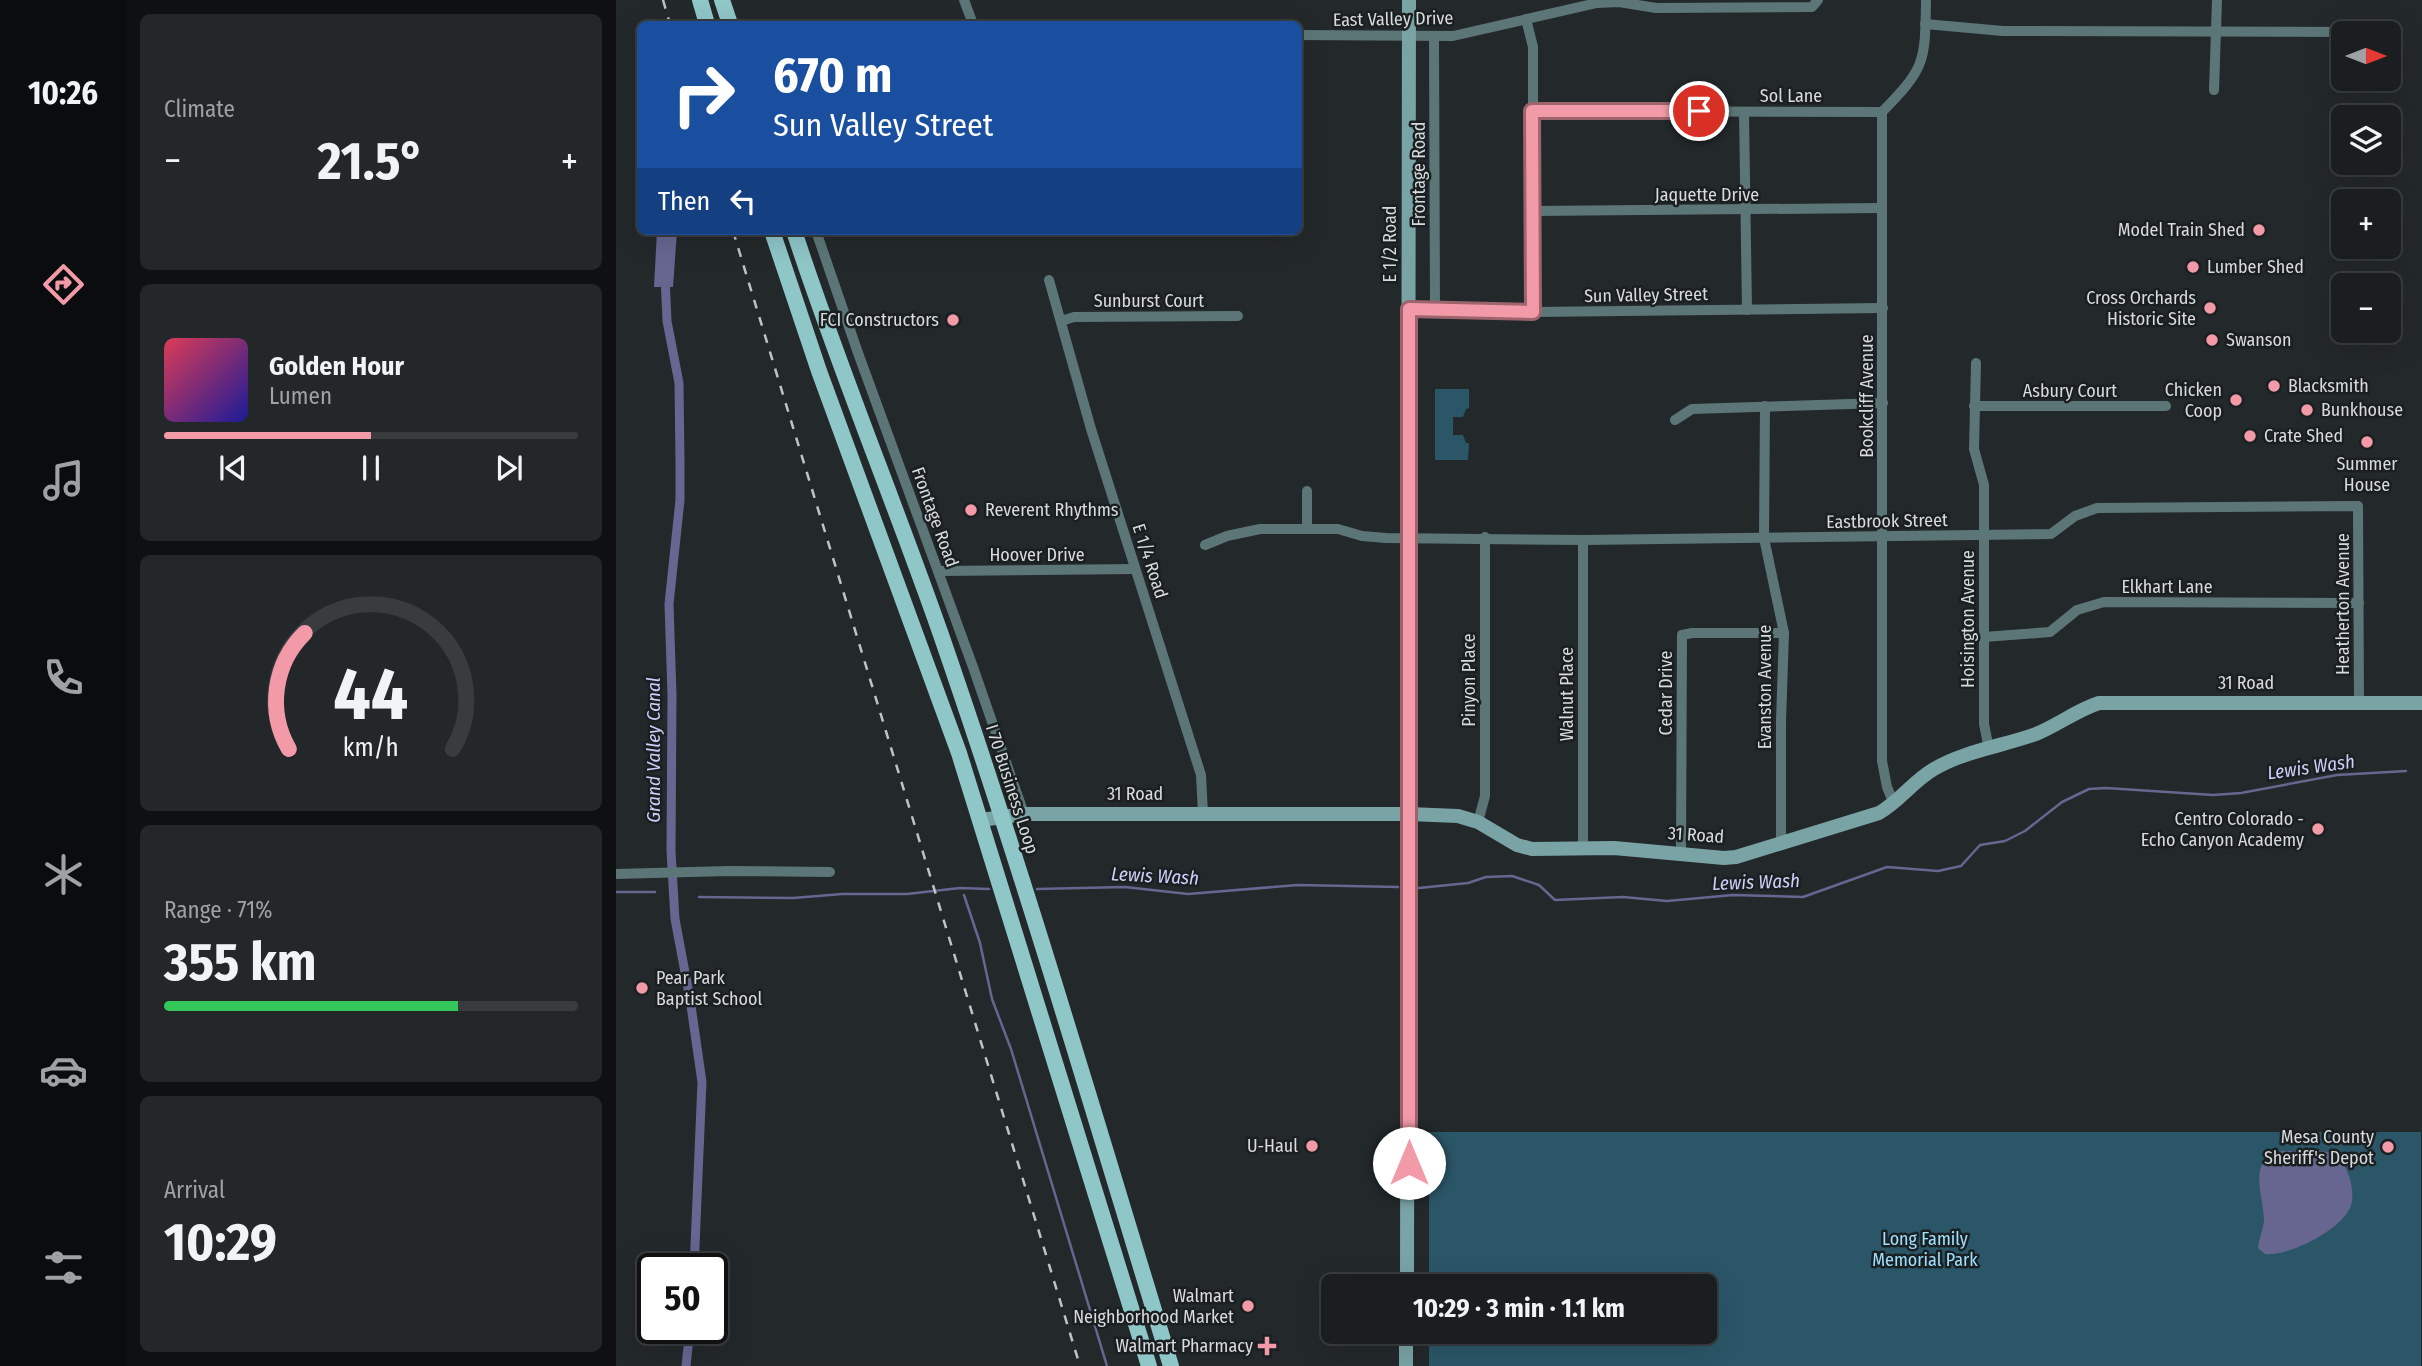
<!DOCTYPE html>
<meta charset="utf-8">
<style>
body{margin:0;font-family:"Fira Sans Condensed",sans-serif;background:#232729;color:#f1f3f6;height:100vh;display:flex;flex-direction:column;font-size:26px;white-space:nowrap}
*{box-sizing:border-box;margin:0}
p{font-size:23px;color:#9fa2a5}
.icon{flex:none;width:38px;height:38px;fill:none;stroke:currentColor;stroke-width:2;stroke-linecap:round;stroke-linejoin:round}
.map{position:relative;flex:1;overflow:hidden}
.sheet{display:flex;flex-direction:column;gap:14px;padding:14px;background:#0e1012;width:490px}
.sheet>*{flex:none}
.banner{position:absolute;left:21px;top:21px;width:665px;height:214px;border-radius:10px;box-shadow:0 7px 28px #0002,0 0 0 2px #383c3e;background:#1a4fa0;color:#fff;overflow:hidden}
.needle{width:46px;rotate:90deg}
.controls{position:absolute;left:1715px;top:21px;display:grid;gap:14px}
.controls a{display:grid;place-items:center;width:70px;height:70px;border-radius:10px;background:#1a1e20;box-shadow:0 7px 28px #0002,0 0 0 2px #383c3e;font-size:35px}
.speed{position:absolute;left:21px;top:1253px;display:flex;gap:14px;font-size:35px;font-weight:700;text-align:center}
.speed>*{display:grid;place-content:center;width:91px;height:91px;border-radius:50%;background:#1a1e20;box-shadow:0 7px 28px #0002,0 0 0 2px #383c3e;line-height:1}
.speed .limit{border:4px solid #111;border-radius:10px;background:#fff;color:#111}
.pin{position:absolute;display:grid;place-items:center;width:60px;height:60px;color:#fff;margin:-30px;border:4px solid #fff;border-radius:50%;box-shadow:0 2px 7px #0007}
.me{position:absolute;width:77px;margin:-38px;rotate:0deg;stroke-linejoin:round;filter:drop-shadow(0 0 5px #0008)}
.turn{display:flex;align-items:center;gap:24px;height:147px;padding:0 21px;font-size:32px}
.turn .icon{width:91px;height:91px;stroke-width:2.5}
.turn b{display:block;font-size:49px;line-height:60px}
.then{display:flex;align-items:center;height:66px;padding:0 21px;background:#0003;gap:14px;font-size:26px}
.big{font-size:52px;font-weight:700;line-height:1.1}
.sheet .tile{flex:1;display:flex;flex-direction:column;justify-content:center;gap:10px;min-width:0;padding:0 24px;border-radius:10px;background:#232729}
.sheet .dial{align-items:center;gap:0}
.dial svg{height:182px;overflow:visible;fill:none;stroke:#383c3e;stroke-width:7;stroke-linecap:round;text-anchor:middle}
.dial text{fill:#f1f3f6;stroke:none}
.song{display:flex;align-items:center;gap:21px}
.cover{width:84px;height:84px;border-radius:10px;background:linear-gradient(135deg,hsl(350 70% 55%),hsl(240 70% 35%))}
.played{height:7px;border-radius:4px;background:linear-gradient(90deg,#f39aa8 50%,#383c3e 50%)}
.keys{display:flex;justify-content:space-around;direction:ltr}
.heat{display:flex;justify-content:space-between;align-items:center;font-size:38px;direction:ltr}
.charge{height:10px;border-radius:5px;background:linear-gradient(90deg,#34c759 71%,#383c3e 0)}
.trip{position:absolute;left:705px;top:1274px;width:396px;height:70px;border-radius:10px;background:#1a1e20;box-shadow:0 7px 28px #0002,0 0 0 2px #383c3e;font-weight:700;line-height:70px;text-align:center}
main{display:flex;flex:1;min-height:0}
.dock{display:flex;flex-direction:column;width:126px;justify-content:space-around;align-items:center;background:#0a0c0d;color:#9fa2a5}
.dock .icon{width:49px;height:49px}
.dock .active{color:#f39aa8}
.dock b{font-size:32px;color:#f1f3f6}
.map>svg:first-child{display:block}
</style>
<main>
<nav class="dock">
<b>10:26</b>
<svg class="icon active" aria-label="directions" viewBox="0 0 24 24"><path d="M12 3l9 9-9 9-9-9zM9 14v-3h6M13 9l2 2-2 2"/></svg>
<svg class="icon" aria-label="music" viewBox="0 0 24 24"><path d="M9 18V5l10-2v13"/><circle cx="6" cy="18" r="3"/><circle cx="16" cy="16" r="3"/></svg>
<svg class="icon" aria-label="phone" viewBox="0 0 24 24"><path d="M5 4h4l2 5-3 2q2 4 5 5l2-3 5 2v4C11 20 4 13 5 4z"/></svg>
<svg class="icon" aria-label="climate" viewBox="0 0 24 24"><path d="M12 3v18M4 7l16 10M4 17L20 7"/></svg>
<svg class="icon" aria-label="car" viewBox="0 0 24 24"><path d="M5 17H2v-5l4-1 3-4h7l3 4 3 1v5h-3M9 17h6M6 11h13"/><circle cx="7" cy="17" r="2"/><circle cx="17" cy="17" r="2"/></svg>
<svg class="icon" aria-label="filters" viewBox="0 0 24 24"><path d="M4 7h16M4 17h16"/><circle cx="9" cy="7" r="2"/><circle cx="15" cy="17" r="2"/></svg>
</nav>
<section class="sheet">
<div class="tile"><p>Climate</p>
<div class="heat"><a>−</a><b class="big">21.5°</b><a>+</a></div>
</div>
<div class="tile">
<div class="song"><i class="cover"></i><div><b>Golden Hour</b><p>Lumen</p></div></div>
<div class="played"></div>
<div class="keys"><svg class="icon" aria-label="previous" viewBox="0 0 24 24"><path d="M18 5L8 12l10 7zM5 5v14"/></svg><svg class="icon" aria-label="pause" viewBox="0 0 24 24"><path d="M8 5v14M16 5v14"/></svg><svg class="icon" aria-label="next" viewBox="0 0 24 24"><path d="M6 5l10 7-10 7zM19 5v14"/></svg></div>
</div>
<div class="tile dial"><svg viewBox="0 0 100 80">
<path d="M14 69A42 42 0 1 1 86 69"/>
<path d="M14 69A42 42 0 0 1 21 18" stroke="#f39aa8"/>
<text x="50" y="56" font-size="32" font-weight="700">44</text>
<text x="50" y="72" font-size="11">km/h</text>
</svg></div>
<div class="tile"><p>Range · 71%</p><b class="big">355 km</b><div class="charge"></div></div>
<div class="tile"><p>Arrival</p><b class="big">10:29</b></div>
</section>
<div class="map">
<svg width="1806" height="1366" viewBox="0 0 1806 1366">
<rect width="100%" height="100%" fill="#23282b"/>
<!-- green -->
<g fill="#2b5667">
<path d="M819 389H853V408L850 409 847 417H837V435H847L850 443H853L852 460H819Z"/>
<path d="M813 1132H1805V1366H813V1332H1088V1286H813Z"/>
</g>
<!-- water -->
<g fill="#666691">
<path d="M41 231H61L57 287H38Z"/>
<path d="M1667 1151H1705L1721 1154C1731 1166 1740 1189 1735 1205 1728 1229 1672 1257 1649 1254L1642 1248C1643 1238 1647 1230 1648 1221 1648 1195 1629 1158 1667 1151Z"/>
</g>
<g fill="none" stroke-linecap="round" stroke-linejoin="round">
<!-- stream -->
<g stroke="#666691" stroke-width="2.5">
<path d="M803 888 852 883 870 877 896 876 923 885 939 900 1007 897 1051 901 1117 895 1187 897 1271 867 1322 871 1345 866 1364 845 1389 841 1409 831 1446 802 1473 789 1490 788 1597 795 1625 793 1721 775 1790 771"/>
<path d="M421 889 509 887 572 894 682 885 782 887"/>
<path d="M0 892H39"/>
<path d="M348 895 364 943 376 999 395 1049 491 1366"/>
<path d="M83 897 177 898 226 894H291L344 888 373 889"/>
</g>
<!-- canal -->
<g stroke="#666691" stroke-width="9">
<path d="M49 277 51 321 63 383 64 462V500L53 604 56 695 55 851 59 919 74 999 86 1082 78 1269"/>
<path d="M70 1366 74 1328"/>
</g>
<!-- street -->
<g stroke="#5c7677" stroke-width="10">
<path d="M348 0 357 24"/>
<path d="M910 19 917 47V312"/>
<path d="M1309 24 1387 31 1741 32"/>
<path d="M682 35 837 36 981 3 1003 2 1040 8 1196 7 1202 0"/>
<path d="M818 37 819 310"/>
<path d="M1598 90 1601 0"/>
<path d="M916 111 1266 112"/>
<path d="M1128 112 1131 310"/>
<path d="M917 211 1265 208"/>
<path d="M200 231 242 353 357 667 408 814"/>
<path d="M433 280 475 429 585 775 587 814"/>
<path d="M793 309 917 312 1267 308"/>
<path d="M445 321 458 317 622 316"/>
<path d="M1360 363 1358 449 1368 485V724L1373 749"/>
<path d="M1149 406 1148 538 1168 633 1165 721V843"/>
<path d="M1358 406H1550"/>
<path d="M1059 420 1076 409 1267 403"/>
<path d="M691 529V491"/>
<path d="M589 545 611 536 644 529H722L746 536 770 538 967 540 1435 534 1459 516 1481 508 1742 506 1743 702"/>
<path d="M323 571 519 569"/>
<path d="M1368 637 1434 632 1461 610 1488 602 1743 603"/>
<path d="M1278 804 1271 787 1266 761V112C1310 67 1309 62 1310 0"/>
<path d="M862 822 869 796V537"/>
<path d="M967 849V540"/>
<path d="M1065 855 1066 635 1076 633H1168"/>
<path d="M0 874 112 871 214 872"/>
</g>
<!-- secondary -->
<g stroke="#79a3a5" stroke-width="14">
<path d="M365 820 408 814H793L842 816 862 822 901 845 916 849 998 848 1108 858 1120 857 1263 813C1284 801 1297 781 1318 769 1348 751 1387 746 1420 734 1442 725 1461 710 1483 703H1806"/>
<path d="M791 1286 793 0"/>
<path d="M790 1366V1332"/>
</g>
<!-- primary -->
<g stroke="#8fc6c8" stroke-width="16">
<path d="M84 0 91 24"/>
<path d="M106 0 114 24"/>
<path d="M156 231 203 371 343 753 533 1366"/>
<path d="M178 231C222 366 277 498 324 632 408 874 480 1121 555 1366"/>
</g>
<!-- rail -->
<g stroke="#bfc3c4" stroke-width="2.5" stroke-dasharray="9 9" stroke-linecap="butt">
<path d="M47 0 54 24"/>
<path d="M117 231 464 1366"/>
</g>
</g>
<g fill="none" stroke-linecap="round" stroke-linejoin="round">
<defs>
<path id="route" d="M793 1163V309L917 312 916 111H1083"/>
</defs>
<!-- route casing -->
<use href="#route" stroke="#9e646d" stroke-width="18"/>
<!-- route -->
<use href="#route" stroke="#f39aa8" stroke-width="12"/>
</g>
<!-- markers -->
<g fill="#f39aa8" stroke="#1a1f21" stroke-width="2.5">
<circle cx="1643" cy="230" r="7"/>
<circle cx="1577" cy="267" r="7"/>
<circle cx="1594" cy="308" r="7"/>
<circle cx="337" cy="320" r="7"/>
<circle cx="1596" cy="340" r="7"/>
<circle cx="1658" cy="386" r="7"/>
<circle cx="1620" cy="400" r="7"/>
<circle cx="1691" cy="410" r="7"/>
<circle cx="1634" cy="436" r="7"/>
<circle cx="1751" cy="442" r="7"/>
<circle cx="355" cy="510" r="7"/>
<circle cx="1702" cy="829" r="7"/>
<circle cx="26" cy="988" r="7"/>
<circle cx="696" cy="1146" r="7"/>
<circle cx="1772" cy="1147" r="7"/>
<circle cx="632" cy="1306" r="7"/>
<path d="M647.5 1335.5h7v7h7v7h-7v7h-7v-7h-7v-7h7z"/>
</g>
<g text-anchor="middle" dominant-baseline="central" stroke-width="5" stroke-linejoin="round" paint-order="stroke">
<!-- street labels -->
<g font-size="18" fill="#d7dbdc" stroke="#1a1f21">
<text transform="translate(777 19) rotate(-1)">East Valley Drive</text>
<text x="1175" y="96">Sol Lane</text>
<text transform="translate(803 174) rotate(-90)">Frontage Road</text>
<text x="1091" y="195">Jaquette Drive</text>
<text transform="translate(774 244) rotate(-90)">E 1/2 Road</text>
<text transform="translate(1030 295) rotate(-1)">Sun Valley Street</text>
<text x="533" y="301">Sunburst Court</text>
<text x="1454" y="391">Asbury Court</text>
<text transform="translate(1251 396) rotate(-90)">Bookcliff Avenue</text>
<text transform="translate(319 517) rotate(70)">Frontage Road</text>
<text transform="translate(1271 521) rotate(-1)">Eastbrook Street</text>
<text x="421" y="555">Hoover Drive</text>
<text transform="translate(534 561) rotate(72)">E 1/4 Road</text>
<text x="1551" y="587">Elkhart Lane</text>
<text transform="translate(1727 604) rotate(-90)">Heatherton Avenue</text>
<text transform="translate(1352 619) rotate(-90)">Hoisington Avenue</text>
<text transform="translate(853 680) rotate(-90)">Pinyon Place</text>
<text x="1630" y="683">31 Road</text>
<text transform="translate(1149 687) rotate(-90)">Evanston Avenue</text>
<text transform="translate(1050 693) rotate(-90)">Cedar Drive</text>
<text transform="translate(951 694) rotate(-90)">Walnut Place</text>
<text transform="translate(396 789) rotate(72)">I 70 Business Loop</text>
<text x="519" y="794">31 Road</text>
<text transform="translate(1080 835) rotate(4)">31 Road</text>
</g>
<!-- poi labels -->
<g font-size="18" fill="#d7dbdc" stroke="#1a1f21" text-anchor="end">
<text x="1629" y="230">Model Train Shed</text>
<text x="1591" y="267" text-anchor="start">Lumber Shed</text>
<text x="1580" y="298">Cross Orchards<tspan x="1580" dy="21">Historic Site</tspan></text>
<text x="323" y="320">FCI Constructors</text>
<text x="1610" y="340" text-anchor="start">Swanson</text>
<text x="1672" y="386" text-anchor="start">Blacksmith</text>
<text x="1606" y="390">Chicken<tspan x="1606" dy="21">Coop</tspan></text>
<text x="1705" y="410" text-anchor="start">Bunkhouse</text>
<text x="1648" y="436" text-anchor="start">Crate Shed</text>
<text x="1751" y="464" text-anchor="middle">Summer<tspan x="1751" dy="21">House</tspan></text>
<text x="369" y="510" text-anchor="start">Reverent Rhythms</text>
<text x="1688" y="819">Centro Colorado -<tspan x="1688" dy="21">Echo Canyon Academy</tspan></text>
<text x="40" y="978" text-anchor="start">Pear Park<tspan x="40" dy="21">Baptist School</tspan></text>
<text x="1758" y="1137">Mesa County<tspan x="1758" dy="21">Sheriff's Depot</tspan></text>
<text x="682" y="1146">U-Haul</text>
<text x="618" y="1296">Walmart<tspan x="618" dy="21">Neighborhood Market</tspan></text>
<text x="637" y="1346">Walmart Pharmacy</text>
</g>
<!-- park labels -->
<g font-size="18" fill="#9de0fd" stroke="#1a1f21">
<text x="1309" y="1239">Long Family<tspan x="1309" dy="21">Memorial Park</tspan></text>
</g>
<!-- water labels -->
<g font-size="19" font-style="italic" fill="#cecffa" stroke="#1a1f21">
<text transform="translate(37 750) rotate(-90)">Grand Valley Canal</text>
<text transform="translate(1695 767) rotate(-8)">Lewis Wash</text>
<text transform="translate(539 876) rotate(3)">Lewis Wash</text>
<text transform="translate(1140 882) rotate(-2)">Lewis Wash</text>
</g>
</g>
</svg>
<div class="controls">
<a><svg class="needle" viewBox="-14 -14 28 28"><path d="M0-13l5 13h-10z" fill="#e53935"/><path d="M0 13l5-13h-10z" fill="#9fa2a5"/></svg></a>
<a><svg class="icon" aria-label="layers" viewBox="0 0 24 24"><path d="M12 4l9 5-9 5-9-5zM3 14l9 5 9-5"/></svg></a>
<a>+</a>
<a>−</a>
</div>
<div class="speed"><div class="limit">50</div></div>
<div class="pin" style="left:1083px;top:111px;background:#d93025"><svg class="icon" aria-label="arrive" viewBox="0 0 24 24"><path d="M6 21V4h12l-3 4 3 4H6"/></svg></div>
<svg class="me" style="left:793px;top:1163px" viewBox="-20 -20 40 40"><circle r="19" fill="#fff"/><path d="M0-13L10 11 0 6-10 11z" fill="#f39aa8"/></svg>
<div class="trip">10:29 · 3 min · 1.1 km</div>
<div class="banner">
<div class="turn"><svg class="icon" aria-label="right" viewBox="0 0 24 24"><path d="M7 20v-9h11M14 6l5 5-5 5"/></svg><div><b>670 m</b>Sun Valley Street</div></div>
<div class="then">Then<svg class="icon" aria-label="left" viewBox="0 0 24 24"><path d="M17 20v-9H6M10 6l-5 5 5 5"/></svg></div>
</div>
</div>
</main>
